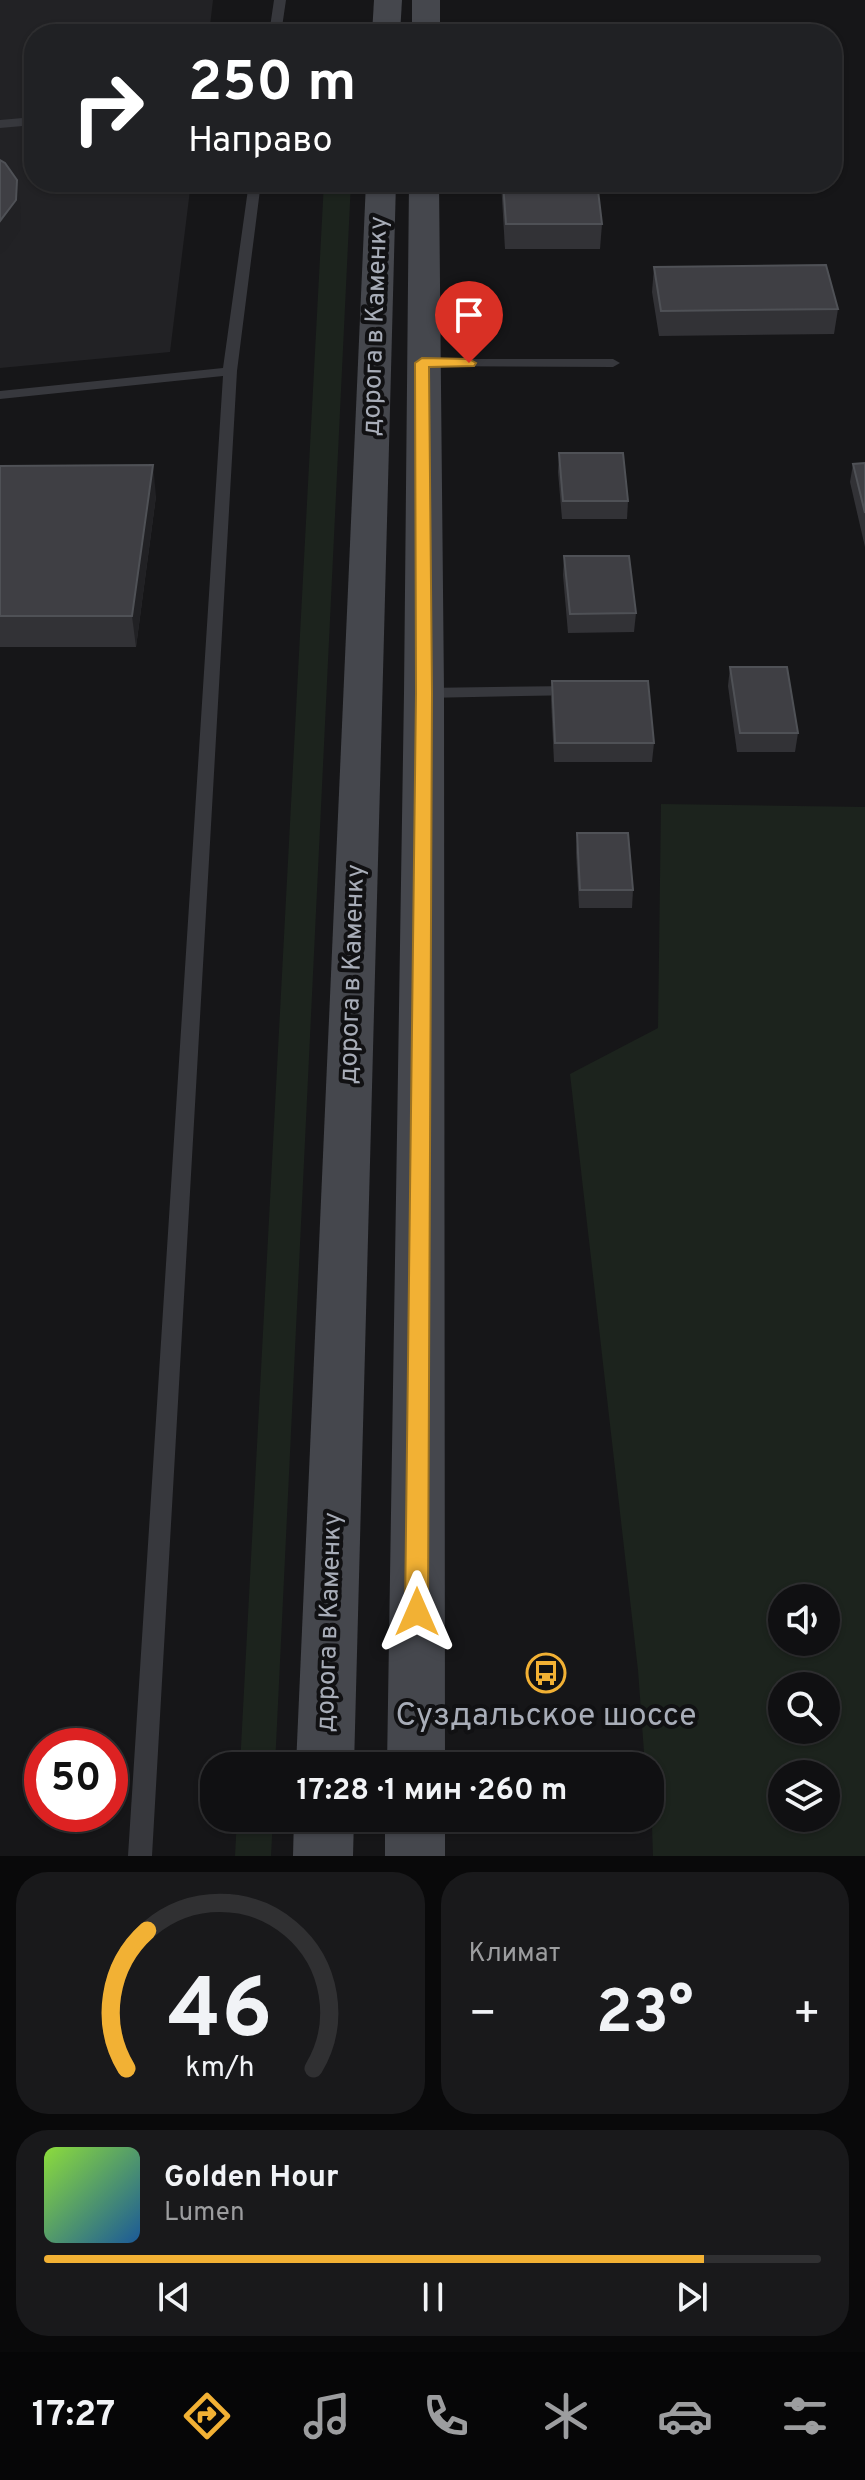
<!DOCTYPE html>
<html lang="ru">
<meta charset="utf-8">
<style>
body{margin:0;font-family:Overpass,sans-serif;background:#19191b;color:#f1f3f6;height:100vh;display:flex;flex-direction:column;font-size:30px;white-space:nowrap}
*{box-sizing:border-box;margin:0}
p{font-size:26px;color:#9c9d9f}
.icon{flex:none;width:44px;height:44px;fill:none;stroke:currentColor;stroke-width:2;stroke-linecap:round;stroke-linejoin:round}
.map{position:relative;height:1856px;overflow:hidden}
.drawer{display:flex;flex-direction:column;gap:16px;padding:16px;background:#09090a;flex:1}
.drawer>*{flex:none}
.hud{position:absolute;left:24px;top:24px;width:818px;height:168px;border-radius:32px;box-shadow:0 2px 6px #0004,0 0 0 2px #303032;background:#202124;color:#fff;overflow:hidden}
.buttons{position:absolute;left:768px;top:1584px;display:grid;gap:16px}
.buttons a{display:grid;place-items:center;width:72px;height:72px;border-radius:50%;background:#101012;box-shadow:0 2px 6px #0004,0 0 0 2px #303032;font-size:40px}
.speed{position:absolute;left:24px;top:1728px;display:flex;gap:16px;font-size:40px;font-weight:700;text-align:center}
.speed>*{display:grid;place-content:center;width:104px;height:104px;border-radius:50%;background:#101012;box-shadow:0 2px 6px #0004,0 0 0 2px #303032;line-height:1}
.speed .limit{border:12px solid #d22;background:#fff;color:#111}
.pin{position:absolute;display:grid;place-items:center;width:68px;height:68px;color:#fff;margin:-82px -34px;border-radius:50% 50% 50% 0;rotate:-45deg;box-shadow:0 0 8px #0007}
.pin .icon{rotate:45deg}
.me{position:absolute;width:88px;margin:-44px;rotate:0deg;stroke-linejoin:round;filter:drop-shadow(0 0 6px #0008)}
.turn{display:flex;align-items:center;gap:28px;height:168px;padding:0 32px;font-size:36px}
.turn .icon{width:104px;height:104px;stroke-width:2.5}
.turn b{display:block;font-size:56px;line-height:68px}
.big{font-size:60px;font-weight:700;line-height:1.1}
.drawer .card{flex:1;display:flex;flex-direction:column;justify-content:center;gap:12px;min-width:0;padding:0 28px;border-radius:32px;background:#19191b}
.drawer .dial{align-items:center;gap:0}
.dial svg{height:208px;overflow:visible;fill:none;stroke:#303032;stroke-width:7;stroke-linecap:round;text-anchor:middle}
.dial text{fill:#f1f3f6;stroke:none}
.song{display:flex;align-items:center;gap:24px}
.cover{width:96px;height:96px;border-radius:12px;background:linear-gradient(135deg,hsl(90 70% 55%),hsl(210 70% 35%))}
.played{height:8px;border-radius:4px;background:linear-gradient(90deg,#f2b134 85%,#303032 85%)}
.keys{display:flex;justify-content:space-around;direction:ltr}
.heat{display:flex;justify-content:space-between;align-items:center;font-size:44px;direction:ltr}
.drawer .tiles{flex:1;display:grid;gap:16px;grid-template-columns:1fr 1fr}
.card:last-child{grid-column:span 2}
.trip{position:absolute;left:200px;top:1752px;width:464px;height:80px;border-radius:32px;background:#101012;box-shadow:0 2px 6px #0004,0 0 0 2px #303032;font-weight:700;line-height:80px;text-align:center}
.dock{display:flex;height:128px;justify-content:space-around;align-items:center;background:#060607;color:#9c9d9f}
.dock .icon{width:56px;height:56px}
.dock .on{color:#f2b134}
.dock b{font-size:36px;color:#f1f3f6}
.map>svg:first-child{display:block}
</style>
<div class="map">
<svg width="865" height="1856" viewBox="0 0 865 1856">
<rect width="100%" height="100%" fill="#161618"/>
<!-- built -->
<path fill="#222225" d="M0 0H213L209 34H34V182H191L170 352 0 368Z"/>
<!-- green -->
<g fill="#1c231d" fill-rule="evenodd">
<path d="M324 182H351L275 1766H240Z"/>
<path d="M661 804 865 807V1856H653L650 1766H645L638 1670 570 1074 658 1028ZM782 1598H826V1642H782ZM782 1686H826V1730H782ZM782 1774H826V1818H782Z"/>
<path d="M237 1818H273L271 1856H235Z"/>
</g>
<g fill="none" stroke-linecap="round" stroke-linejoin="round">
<!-- lane -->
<g fill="#37383d" fill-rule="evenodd">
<path d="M274 0H286L281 34H269Z"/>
<path d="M34 117V125L0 128V120Z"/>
<path d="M249 182H261L237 371 152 1856H128L223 376 0 399V391L223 368Z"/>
<path d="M422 359H613L620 363 613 367 417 366 415 363Z"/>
<path d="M573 686 579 687 581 691 579 695 424 698 416 693 424 688Z"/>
</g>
<!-- secondary -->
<g fill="#45474d" fill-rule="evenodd">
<path d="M374 0H402L400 34H372Z"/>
<rect x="412" y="0" width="28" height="34"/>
<path d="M366 182H396L354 1766H296Z"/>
<path d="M409 182H439L444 693 445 1766H387L404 693Z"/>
<path d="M294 1818H354L353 1856H293Z"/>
<rect x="385" y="1818" width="60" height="38"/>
</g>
</g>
<!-- wall -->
<g fill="#323236">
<path d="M501 182H597L602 224 600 249H505Z"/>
<path d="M654 267 838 309 834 334 659 336 652 292Z"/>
<path d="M559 453 628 501 627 519H562L558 472Z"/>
<path d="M865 463V547L850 482 853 464Z"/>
<path d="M0 466 156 496 136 647H0Z"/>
<path d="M564 556 636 613 634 632 568 633 563 575Z"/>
<path d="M730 667 798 733 795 752H737L728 686Z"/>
<path d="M552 681 654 743 652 762H554L551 700Z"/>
<path d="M577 833 633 890 632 908H579L576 852Z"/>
</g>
<!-- shaded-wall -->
<g fill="#212124">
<path d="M17 180 21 210 20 230 6 250 0 254V221Z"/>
<path d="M153 465 156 496 136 647 132 616Z"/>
</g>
<!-- building -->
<g fill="#3f3f44" stroke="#4f5156" stroke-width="2">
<path d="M0 160 5 163 17 180 16 200 0 221Z"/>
<path d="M503 182H597L602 224H506Z"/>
<path d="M826 265 838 309 661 311 654 267Z"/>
<path d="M559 453H623L628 501H563Z"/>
<path d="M865 463V513L853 464Z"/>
<path d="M153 465 132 616H0V466Z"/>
<path d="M564 556H629L636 613 570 614Z"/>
<path d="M730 667H787L798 733H740Z"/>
<path d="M552 681H648L654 743H555Z"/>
<path d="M577 833H628L633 890H580Z"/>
</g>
<!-- route -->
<path fill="#f2b134" stroke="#9d7322" stroke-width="2" d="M469 359 476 363 474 366 429 367 432 693 428 1612 425 1620 417 1623 409 1620 405 1612 416 693 415 363 422 358Z"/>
<!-- icons -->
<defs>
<symbol id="bus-ring" viewBox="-11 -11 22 22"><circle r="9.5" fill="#111113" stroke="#f2b134" stroke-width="1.5"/><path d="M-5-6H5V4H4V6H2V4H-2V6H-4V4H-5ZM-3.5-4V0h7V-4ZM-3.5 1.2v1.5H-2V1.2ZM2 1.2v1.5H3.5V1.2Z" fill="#f2b134"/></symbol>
</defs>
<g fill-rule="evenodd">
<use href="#bus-ring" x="524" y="1651" width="44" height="44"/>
</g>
<g text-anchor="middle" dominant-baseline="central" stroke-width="8" stroke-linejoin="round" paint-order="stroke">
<!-- street labels -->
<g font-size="26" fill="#a8adb8" stroke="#111113">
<text transform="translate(376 326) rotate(-88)">дорога в Каменку</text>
<text transform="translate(353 974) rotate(-88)">дорога в Каменку</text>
<text transform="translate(330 1622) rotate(-88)">дорога в Каменку</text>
</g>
<!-- near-poi labels -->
<g font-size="32" fill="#a8adb8" stroke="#111113">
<text x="546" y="1717">Суздальское шоссе</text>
</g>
</g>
</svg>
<div class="buttons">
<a><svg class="icon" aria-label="sound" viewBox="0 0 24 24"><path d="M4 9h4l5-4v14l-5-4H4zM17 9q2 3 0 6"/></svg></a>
<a><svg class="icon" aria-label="search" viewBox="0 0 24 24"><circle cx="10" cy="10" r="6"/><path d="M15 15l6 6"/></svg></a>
<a><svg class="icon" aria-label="layers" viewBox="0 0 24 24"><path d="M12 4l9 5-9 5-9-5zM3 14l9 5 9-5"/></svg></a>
</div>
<div class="speed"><div class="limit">50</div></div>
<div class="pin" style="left:469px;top:363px;background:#d93025"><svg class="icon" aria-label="arrive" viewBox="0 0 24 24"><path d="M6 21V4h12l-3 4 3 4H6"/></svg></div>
<svg class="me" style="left:417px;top:1612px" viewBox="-20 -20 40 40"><path d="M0-17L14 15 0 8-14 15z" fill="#f2b134" stroke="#fff" stroke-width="4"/></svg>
<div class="trip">17:28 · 1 мин · 260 m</div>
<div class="hud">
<div class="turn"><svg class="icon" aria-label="right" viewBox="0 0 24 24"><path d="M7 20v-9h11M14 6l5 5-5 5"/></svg><div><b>250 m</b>Направо</div></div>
</div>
</div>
<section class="drawer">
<div class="tiles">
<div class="card dial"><svg viewBox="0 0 100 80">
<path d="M14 69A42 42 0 1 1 86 69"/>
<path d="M14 69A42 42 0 0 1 22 16" stroke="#f2b134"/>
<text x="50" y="56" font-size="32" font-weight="700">46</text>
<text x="50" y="72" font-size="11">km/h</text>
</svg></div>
<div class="card"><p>Климат</p>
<div class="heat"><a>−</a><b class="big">23°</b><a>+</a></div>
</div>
<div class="card">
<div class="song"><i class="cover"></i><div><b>Golden Hour</b><p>Lumen</p></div></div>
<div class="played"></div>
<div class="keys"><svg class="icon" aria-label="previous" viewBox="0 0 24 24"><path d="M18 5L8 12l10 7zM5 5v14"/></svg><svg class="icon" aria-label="pause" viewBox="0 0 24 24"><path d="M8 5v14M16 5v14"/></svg><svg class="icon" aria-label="next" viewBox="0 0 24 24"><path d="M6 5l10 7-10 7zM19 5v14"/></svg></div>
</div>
</div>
</section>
<nav class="dock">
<b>17:27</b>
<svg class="icon on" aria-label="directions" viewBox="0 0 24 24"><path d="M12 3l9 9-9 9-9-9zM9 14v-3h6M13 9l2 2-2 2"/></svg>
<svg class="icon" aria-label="music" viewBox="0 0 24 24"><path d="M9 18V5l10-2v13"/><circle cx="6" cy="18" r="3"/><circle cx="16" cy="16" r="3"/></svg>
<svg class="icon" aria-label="phone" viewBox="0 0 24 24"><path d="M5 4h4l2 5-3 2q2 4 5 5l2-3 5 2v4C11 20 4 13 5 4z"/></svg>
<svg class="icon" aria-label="climate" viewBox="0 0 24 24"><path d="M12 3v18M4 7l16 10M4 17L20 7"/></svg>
<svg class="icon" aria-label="car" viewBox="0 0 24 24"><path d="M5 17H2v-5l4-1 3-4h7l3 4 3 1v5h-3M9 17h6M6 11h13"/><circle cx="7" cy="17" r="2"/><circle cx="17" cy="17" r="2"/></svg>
<svg class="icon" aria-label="filters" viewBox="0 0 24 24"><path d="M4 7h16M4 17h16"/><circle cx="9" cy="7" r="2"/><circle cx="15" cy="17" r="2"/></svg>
</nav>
